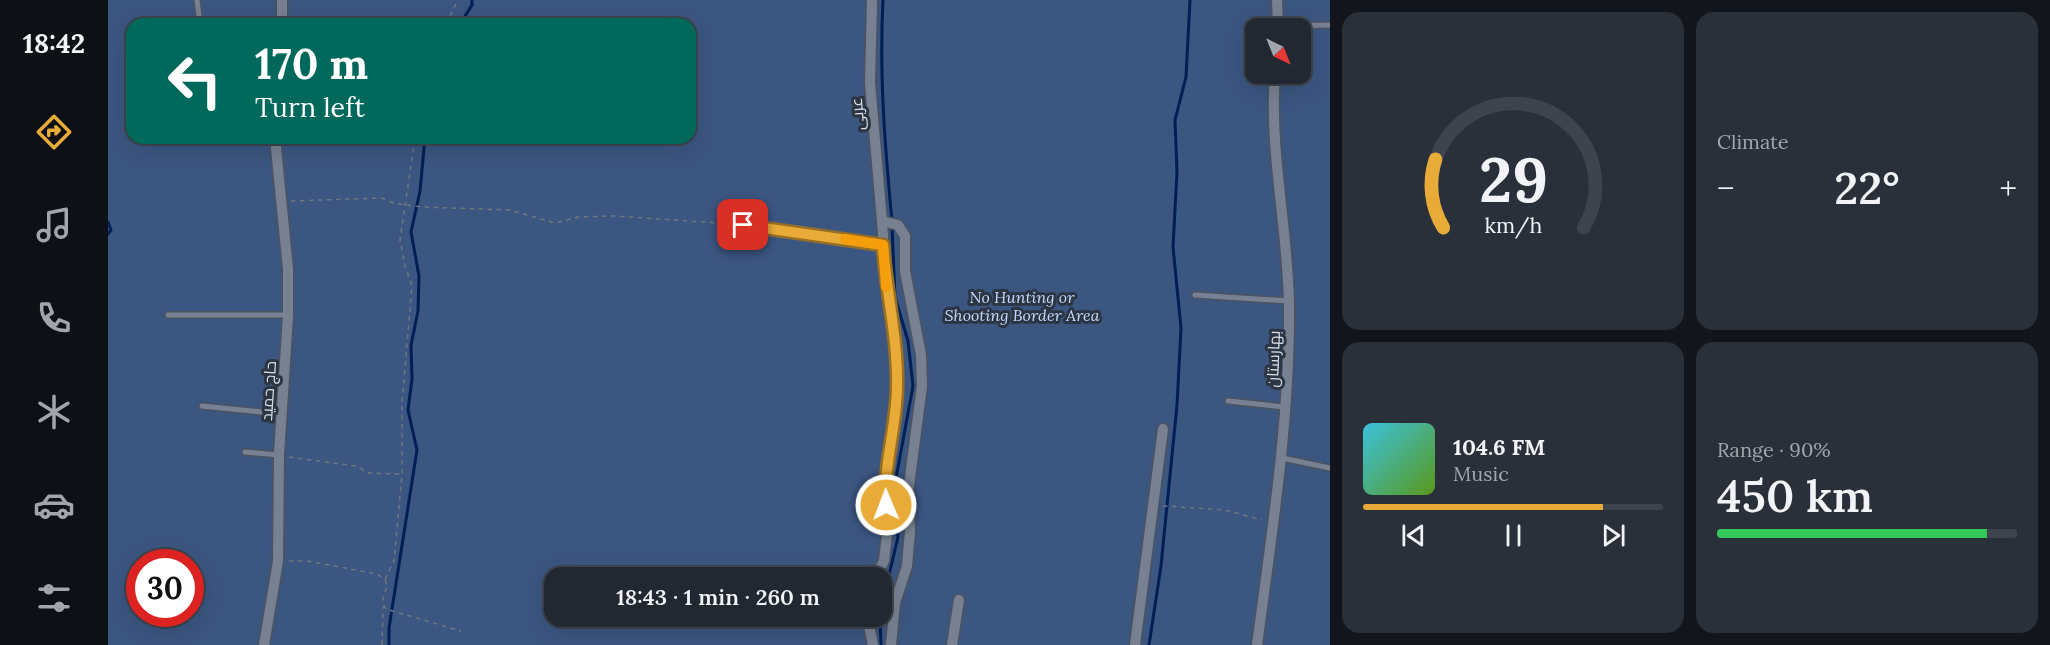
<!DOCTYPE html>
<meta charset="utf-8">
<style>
body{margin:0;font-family:Lora,Cairo,serif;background:#29303a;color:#f1f3f6;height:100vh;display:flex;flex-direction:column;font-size:22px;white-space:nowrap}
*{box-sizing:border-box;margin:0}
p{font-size:20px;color:#a2a6ac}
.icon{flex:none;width:33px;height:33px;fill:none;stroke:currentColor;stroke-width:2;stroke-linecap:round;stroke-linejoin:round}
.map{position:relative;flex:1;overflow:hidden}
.panel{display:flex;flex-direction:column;gap:12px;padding:12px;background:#12161c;width:720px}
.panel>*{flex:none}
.banner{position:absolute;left:18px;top:18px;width:570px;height:126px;border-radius:18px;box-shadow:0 6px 24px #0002,0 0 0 2px #3e444d;background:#00695c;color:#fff;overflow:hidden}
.needle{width:39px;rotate:137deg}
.controls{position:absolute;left:1137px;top:18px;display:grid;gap:12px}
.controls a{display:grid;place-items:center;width:66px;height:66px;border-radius:12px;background:#212832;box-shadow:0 6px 24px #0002,0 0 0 2px #3e444d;font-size:30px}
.speed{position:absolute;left:18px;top:549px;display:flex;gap:12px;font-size:30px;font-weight:700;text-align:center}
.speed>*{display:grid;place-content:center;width:78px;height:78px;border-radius:50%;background:#212832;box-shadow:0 6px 24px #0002,0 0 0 2px #3e444d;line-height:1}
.speed .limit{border:9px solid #d22;background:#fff;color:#111}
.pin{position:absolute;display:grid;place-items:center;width:51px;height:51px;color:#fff;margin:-26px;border-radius:12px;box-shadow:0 3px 9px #0006}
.me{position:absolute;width:66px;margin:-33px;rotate:359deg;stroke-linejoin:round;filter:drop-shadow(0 0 4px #0008)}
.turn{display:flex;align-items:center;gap:21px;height:126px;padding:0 30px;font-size:27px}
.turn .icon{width:78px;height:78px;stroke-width:2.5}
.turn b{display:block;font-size:42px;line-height:51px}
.big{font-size:45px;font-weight:600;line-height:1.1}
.panel .widget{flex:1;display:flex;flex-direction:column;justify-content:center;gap:9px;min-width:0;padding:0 21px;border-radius:18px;background:#29303a}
.panel .dial{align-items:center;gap:0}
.dial svg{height:156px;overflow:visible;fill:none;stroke:#3e444d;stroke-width:7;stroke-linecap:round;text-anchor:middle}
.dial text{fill:#f1f3f6;stroke:none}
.song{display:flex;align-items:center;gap:18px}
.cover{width:72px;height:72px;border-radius:9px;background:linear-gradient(135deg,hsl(190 70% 55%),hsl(90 70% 35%))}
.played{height:6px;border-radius:3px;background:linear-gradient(90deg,#e8ab37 80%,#3e444d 80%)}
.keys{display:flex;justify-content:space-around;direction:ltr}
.heat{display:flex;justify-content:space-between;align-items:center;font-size:33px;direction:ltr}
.charge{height:9px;border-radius:4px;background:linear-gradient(90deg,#34c759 90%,#3e444d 0)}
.panel .tiles{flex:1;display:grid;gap:12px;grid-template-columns:repeat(2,1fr)}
.trip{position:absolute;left:436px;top:567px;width:348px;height:60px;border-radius:18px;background:#212832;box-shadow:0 6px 24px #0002,0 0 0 2px #3e444d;font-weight:600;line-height:60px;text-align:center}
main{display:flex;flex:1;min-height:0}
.dock{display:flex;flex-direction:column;width:108px;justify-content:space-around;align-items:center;background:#0d1014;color:#a2a6ac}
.dock .icon{width:42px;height:42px}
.dock .active{color:#e8ab37}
.dock b{font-size:27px;color:#f1f3f6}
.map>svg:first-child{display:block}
</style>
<main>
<nav class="dock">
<b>18:42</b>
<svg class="icon active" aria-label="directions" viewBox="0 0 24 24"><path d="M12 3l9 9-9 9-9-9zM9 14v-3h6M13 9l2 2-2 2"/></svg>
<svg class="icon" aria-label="music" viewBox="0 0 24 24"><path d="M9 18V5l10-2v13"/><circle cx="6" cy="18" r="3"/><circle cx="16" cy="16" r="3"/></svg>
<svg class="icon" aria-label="phone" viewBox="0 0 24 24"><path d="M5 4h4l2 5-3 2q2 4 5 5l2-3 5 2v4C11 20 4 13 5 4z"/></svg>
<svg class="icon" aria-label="climate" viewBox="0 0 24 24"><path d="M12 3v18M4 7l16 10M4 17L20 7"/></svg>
<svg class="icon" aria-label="car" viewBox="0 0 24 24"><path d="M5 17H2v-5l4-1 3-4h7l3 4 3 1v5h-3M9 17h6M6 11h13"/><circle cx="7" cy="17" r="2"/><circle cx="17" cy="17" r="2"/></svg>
<svg class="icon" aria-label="filters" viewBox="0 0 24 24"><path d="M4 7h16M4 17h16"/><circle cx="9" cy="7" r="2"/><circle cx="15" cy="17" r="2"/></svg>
</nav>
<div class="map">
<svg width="1222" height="645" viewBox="0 0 1222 645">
<rect width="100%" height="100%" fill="#2c3542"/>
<!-- green -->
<path fill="#3b5681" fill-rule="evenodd" d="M0 0H1222V645H0ZM24 24H582V138H24ZM1148 28H1192V74H1148ZM32 562H82V614H32ZM447 578H774V616H447Z"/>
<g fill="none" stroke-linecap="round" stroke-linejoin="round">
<!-- stream -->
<g stroke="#001f57" stroke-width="3">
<path d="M775 0C771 74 777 147 784 221"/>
<path d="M352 24 364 5V0"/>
<path d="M0 222 3 230 0 234"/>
<path d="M774 588 781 575 790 537 786 489 805 386 800 341 787 297 784 227"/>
<path d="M772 616 773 645"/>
<path d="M281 645V628L309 450 300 410 304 379 303 345 310 311 311 276 303 232 312 191 317 138"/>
<path d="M1041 645 1053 566 1069 405 1073 328 1065 247 1069 172 1067 120 1078 77 1082 0"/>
</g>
<defs>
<g id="lane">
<path d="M89 0 92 24"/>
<path d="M1170 26 1222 25"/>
<path d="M632 206 635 225 775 245"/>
<path d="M1087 295 1181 301"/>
<path d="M60 315H180"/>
<path d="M1120 401 1177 407"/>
<path d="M94 406 174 414"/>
<path d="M137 452 171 455"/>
<path d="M1174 458 1222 468"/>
</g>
<g id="street">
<path d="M174 0V24"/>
<path d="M764 0 762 83 774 221 790 225 797 236V271L813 355 814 386 800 493 802 531 799 566 787 603 783 645"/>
<path d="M1169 0 1170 28"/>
<path d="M767 578 776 561 780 525 777 485 789 389 788 337 779 295 774 221"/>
<path d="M759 616 765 645"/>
<path d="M156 645 170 561 171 455 180 315V269L167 138"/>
<path d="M844 645 851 600"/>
<path d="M1027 645 1055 429"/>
<path d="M1149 645C1164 532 1182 419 1181 305 1180 228 1161 151 1167 74"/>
</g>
</defs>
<!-- lane casing -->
<use href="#lane" stroke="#4b535e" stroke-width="8"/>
<!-- street casing -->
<use href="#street" stroke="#4b535e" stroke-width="13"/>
<!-- path -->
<g stroke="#6f7782" stroke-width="1.5" stroke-dasharray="4.5 4.5" stroke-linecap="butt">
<path d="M338 24 350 0"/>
<path d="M183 201 274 198 285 203 314 207 402 210 447 223 470 217 507 216 626 224"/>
<path d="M181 457 248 466 261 473 293 474"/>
<path d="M1055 506 1117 510 1154 520"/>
<path d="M181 561H200L269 574 277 579 279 586 274 602 278 609 353 631"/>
<path d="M277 579 286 561 294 474V402L304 286 297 266 292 240 307 138"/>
<path d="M274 645 275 607"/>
</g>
<!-- lane -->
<use href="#lane" stroke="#778191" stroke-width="5"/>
<!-- street -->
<use href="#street" stroke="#778191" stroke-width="10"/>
</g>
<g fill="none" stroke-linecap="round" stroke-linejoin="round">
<defs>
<path id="route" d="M635 225 775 245C778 292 790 338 789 386 789 426 775 465 778 505"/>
</defs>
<!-- route casing -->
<use href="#route" stroke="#976f24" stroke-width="15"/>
<!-- route -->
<use href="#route" stroke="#e8ab37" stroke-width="10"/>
<!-- slow -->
<path stroke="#f59e0b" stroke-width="10" d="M737 239 775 245 778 287"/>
</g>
<g text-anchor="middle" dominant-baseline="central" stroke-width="6" stroke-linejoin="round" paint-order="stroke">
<!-- street labels -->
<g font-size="16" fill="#d9dfe8" stroke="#2c3542">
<text transform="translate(749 114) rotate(-94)">عربی</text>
<text transform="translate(1165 359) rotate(-88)">بهارستان</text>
<text transform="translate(160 391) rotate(-86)">حاج حمید</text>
</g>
<!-- park labels -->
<g font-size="16" font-style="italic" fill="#c3dafe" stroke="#2c3542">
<text x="914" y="297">No Hunting or<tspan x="914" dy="18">Shooting Border Area</tspan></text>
</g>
</g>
</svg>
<div class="controls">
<a><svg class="needle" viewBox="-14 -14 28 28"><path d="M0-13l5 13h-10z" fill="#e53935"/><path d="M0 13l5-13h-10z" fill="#a2a6ac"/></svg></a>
</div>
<div class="speed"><div class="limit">30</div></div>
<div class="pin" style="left:635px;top:225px;background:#d93025"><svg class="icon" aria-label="arrive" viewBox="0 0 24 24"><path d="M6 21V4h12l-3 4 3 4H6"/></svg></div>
<svg class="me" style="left:778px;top:505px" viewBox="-20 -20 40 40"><circle r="17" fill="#e8ab37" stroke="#fff" stroke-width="3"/><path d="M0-11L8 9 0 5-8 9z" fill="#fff"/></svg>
<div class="trip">18:43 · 1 min · 260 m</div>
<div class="banner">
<div class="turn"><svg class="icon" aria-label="left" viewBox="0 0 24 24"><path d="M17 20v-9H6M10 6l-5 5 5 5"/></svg><div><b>170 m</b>Turn left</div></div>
</div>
</div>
<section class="panel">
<div class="tiles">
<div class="widget dial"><svg viewBox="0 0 100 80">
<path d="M14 69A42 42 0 1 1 86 69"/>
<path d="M14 69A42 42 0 0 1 10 34" stroke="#e8ab37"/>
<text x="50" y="56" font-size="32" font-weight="700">29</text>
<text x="50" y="72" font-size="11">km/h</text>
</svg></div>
<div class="widget"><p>Climate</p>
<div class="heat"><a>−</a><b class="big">22°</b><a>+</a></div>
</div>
<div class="widget">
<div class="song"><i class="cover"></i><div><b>104.6 FM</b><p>Music</p></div></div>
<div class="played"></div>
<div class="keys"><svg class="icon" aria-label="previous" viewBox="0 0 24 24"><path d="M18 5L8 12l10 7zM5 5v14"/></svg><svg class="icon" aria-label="pause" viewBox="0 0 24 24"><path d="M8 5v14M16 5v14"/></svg><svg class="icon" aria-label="next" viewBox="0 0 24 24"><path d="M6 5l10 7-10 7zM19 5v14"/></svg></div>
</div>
<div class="widget"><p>Range · 90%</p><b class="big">450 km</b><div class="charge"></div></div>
</div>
</section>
</main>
